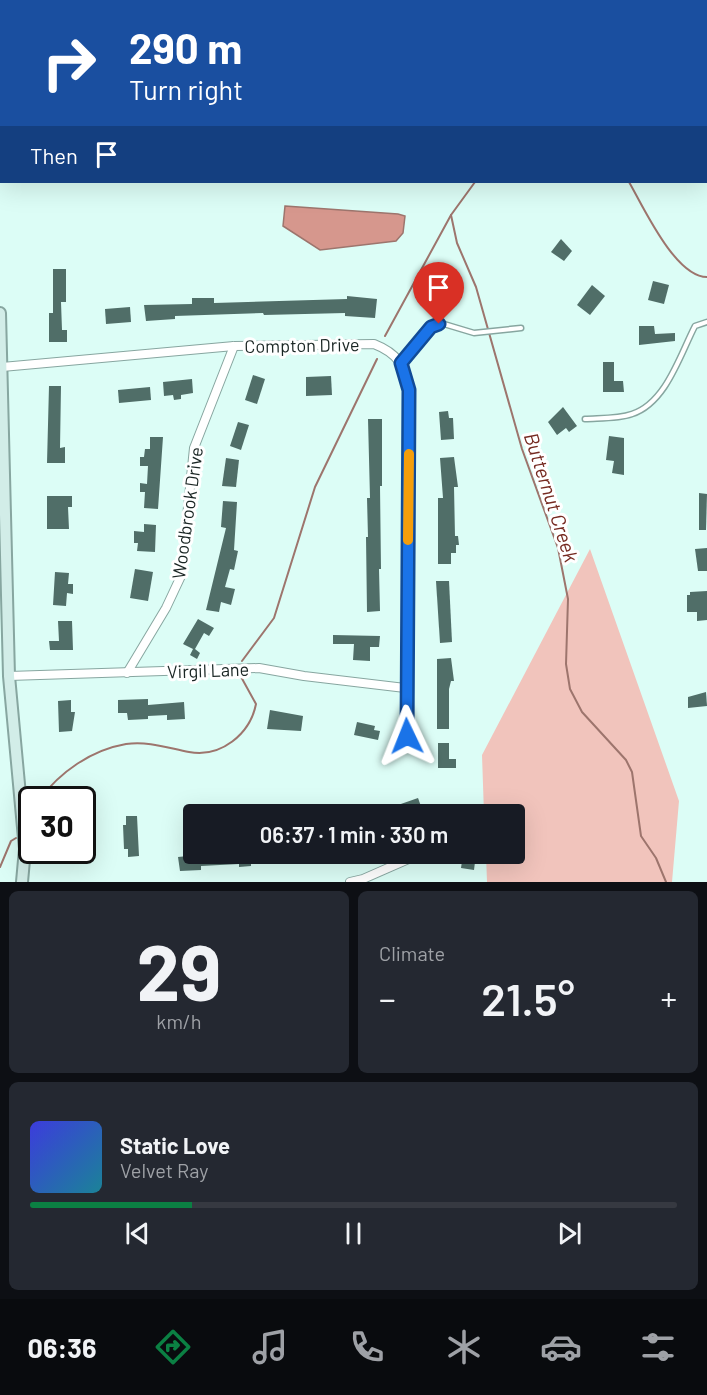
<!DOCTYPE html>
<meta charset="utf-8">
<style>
body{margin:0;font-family:Barlow,sans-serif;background:#242831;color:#f1f3f6;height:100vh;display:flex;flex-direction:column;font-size:22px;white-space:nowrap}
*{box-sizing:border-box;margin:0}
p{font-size:20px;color:#9ea1a6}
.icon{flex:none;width:33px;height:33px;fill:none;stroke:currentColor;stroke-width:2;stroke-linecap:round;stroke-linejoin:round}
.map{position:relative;height:882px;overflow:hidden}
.drawer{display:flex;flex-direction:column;gap:9px;padding:9px;background:#0d0f14;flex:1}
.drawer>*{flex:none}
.banner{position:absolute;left:0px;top:0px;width:708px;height:183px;box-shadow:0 6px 24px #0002;background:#1a4fa0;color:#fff;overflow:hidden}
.speed{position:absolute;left:18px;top:786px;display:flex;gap:12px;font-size:30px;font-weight:700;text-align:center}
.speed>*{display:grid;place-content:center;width:78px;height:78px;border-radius:50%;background:#171b24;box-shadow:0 6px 24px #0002;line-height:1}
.speed .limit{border:3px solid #111;border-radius:9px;background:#fff;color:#111}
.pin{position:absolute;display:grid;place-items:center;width:51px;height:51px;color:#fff;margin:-62px -26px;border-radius:50% 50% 50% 0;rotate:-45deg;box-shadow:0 0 6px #0007}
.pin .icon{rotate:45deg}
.me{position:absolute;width:66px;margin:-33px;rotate:358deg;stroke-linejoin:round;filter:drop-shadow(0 0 4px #0008)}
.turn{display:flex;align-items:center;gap:21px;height:126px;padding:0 30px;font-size:27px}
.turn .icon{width:78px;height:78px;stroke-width:2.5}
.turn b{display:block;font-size:42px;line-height:51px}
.then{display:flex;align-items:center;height:57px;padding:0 30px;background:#0003;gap:12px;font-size:22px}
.big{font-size:45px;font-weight:600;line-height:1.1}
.drawer .tile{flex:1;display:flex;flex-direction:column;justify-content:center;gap:9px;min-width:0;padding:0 21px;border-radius:9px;background:#242831}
.drawer .dial{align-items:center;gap:0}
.dial b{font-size:78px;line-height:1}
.song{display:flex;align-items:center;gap:18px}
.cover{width:72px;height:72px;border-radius:9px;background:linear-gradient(135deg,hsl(240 70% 55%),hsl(190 70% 35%))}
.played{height:6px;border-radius:3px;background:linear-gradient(90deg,#0b8043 25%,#363941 25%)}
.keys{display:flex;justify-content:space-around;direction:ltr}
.heat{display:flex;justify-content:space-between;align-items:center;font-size:33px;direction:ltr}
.drawer .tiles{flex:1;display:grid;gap:9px;grid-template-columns:1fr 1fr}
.tile:last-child{grid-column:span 2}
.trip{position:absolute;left:183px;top:804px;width:342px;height:60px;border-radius:6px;background:#171b24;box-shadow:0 6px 24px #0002;font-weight:600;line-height:60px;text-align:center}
.tabs{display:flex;height:96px;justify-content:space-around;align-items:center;background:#090b0e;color:#9ea1a6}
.tabs .icon{width:42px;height:42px}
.tabs .on{color:#0b8043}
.tabs b{font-size:27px;color:#f1f3f6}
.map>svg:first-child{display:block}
</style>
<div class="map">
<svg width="707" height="882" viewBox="0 0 707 882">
<rect width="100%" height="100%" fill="#dcfdf6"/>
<!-- green -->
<path fill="#f1c4bc" d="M590 549 679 801 672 882H487L486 854H514V814H484L482 755Z"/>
<!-- water -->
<path fill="#d6978d" stroke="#9d756d" stroke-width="1.5" d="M285 206 398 214 405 216 403 233 396 241 320 250 283 226Z"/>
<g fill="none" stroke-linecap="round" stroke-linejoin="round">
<!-- stream -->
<g stroke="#9d756d" stroke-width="2">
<path d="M533 0 534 2"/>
<path d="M629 182C643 206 675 277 707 277"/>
<path d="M451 215 457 243 476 287 522 449 558 548 568 599 566 664 570 689 582 712 626 760 632 772 641 836 656 858 666 882"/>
<path d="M385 336 451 215 475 182"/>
<path d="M242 661 274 618 315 487 377 359"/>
<path d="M39 800C60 772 91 750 126 744 149 741 168 748 189 752 221 758 250 734 256 704L240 675"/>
<path d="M0 867 11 841 16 838"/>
</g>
</g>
<!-- building -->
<g fill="#506e68">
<path d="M561 239 572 251 564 261 551 252Z"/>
<path d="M53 269H66V302H61L62 330H67V342H49V313H53Z"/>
<path d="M653 281 669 285 664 304 648 300Z"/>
<path d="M592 285 605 296 590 315 577 305Z"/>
<path d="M347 296 377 299 375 318 345 316V313L264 315 263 313 175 316V319L146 321 144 305 192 304V298H214V303L347 299Z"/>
<path d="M130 307 131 322 106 324 105 309Z"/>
<path d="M639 326H654L655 334 675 333V341L639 345Z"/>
<path d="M603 362H614V381H623L624 392H603Z"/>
<path d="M253 375 265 379 257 404 245 400Z"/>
<path d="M331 376 332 395 306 396V377Z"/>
<path d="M192 379 193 393 181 395V399L174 400 173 395 164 396 163 382Z"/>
<path d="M49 386H61L60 448 65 447V463H47Z"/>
<path d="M150 387 151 400 119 403 118 390Z"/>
<path d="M563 407 577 426 569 432 566 428 557 435 548 422Z"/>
<path d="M448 411 449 418H453L454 439 441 440 439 412Z"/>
<path d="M368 419H382V486H380L381 569H379L380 611 367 612 366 537H368L367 498H370Z"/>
<path d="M238 422 249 425 241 450 230 446Z"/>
<path d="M609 436 624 438V475L612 473 614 461 606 460Z"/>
<path d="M150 437H163L158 509 144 508 145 492H140V483L147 484 148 466H140V457H144L145 449H150Z"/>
<path d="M454 457 458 487H454L455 536H458L459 545H456V553H451V564H438V498H443L440 458Z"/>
<path d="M226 458 239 460 236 487 222 486Z"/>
<path d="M699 493 707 494 706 530H699Z"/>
<path d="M47 496H72V507H68L69 529H47Z"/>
<path d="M223 501 237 502 234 550 238 551 234 570 230 569 225 587 235 589 231 605 221 602 219 612 206 610 226 528 221 527Z"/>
<path d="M144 524 156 525 155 552 137 551 138 543H134V531L144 532Z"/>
<path d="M707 548V571H698L695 549Z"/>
<path d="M135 569 153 572 148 601 130 598Z"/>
<path d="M55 572 69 573 68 584H73V594L67 593 66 606 53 605Z"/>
<path d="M436 581H449L452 642 440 643Z"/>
<path d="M707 591V620L697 621V612H687V595H690V592Z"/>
<path d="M198 619 214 628 209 636 204 633 195 649 200 653 197 659 190 655 193 649 183 644Z"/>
<path d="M58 621H72L73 650H50L49 641H59Z"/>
<path d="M333 635 380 636 379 647H370V661L353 660 354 644H333Z"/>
<path d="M451 658 454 681H451L449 689V729H437V659Z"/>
<path d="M706 692 707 706 688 708V697Z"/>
<path d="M148 699V705L184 702 185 719 167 720V715L148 716V719L128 720 127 713H118V700Z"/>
<path d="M71 700V712H75L72 731 59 732 58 701Z"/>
<path d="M270 710 303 716 301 731 267 729Z"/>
<path d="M357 722 375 726 374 730 380 731 378 740 354 735Z"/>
<path d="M438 743H449V759H456V768H438Z"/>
<path d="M418 798 422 809 401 814 398 805Z"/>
<path d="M126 816H137L139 856 128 857V849H124L123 825H126Z"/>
<path d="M208 854H328V859L251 863V866L239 867V864L201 866V870L180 871 178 857Z"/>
<path d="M463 854H476L474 870 461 868Z"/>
</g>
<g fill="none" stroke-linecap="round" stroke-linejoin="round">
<defs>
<g id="lane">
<path d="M239 2 240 0"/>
<path d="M401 363 434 325 444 324 474 333 521 328"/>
<path d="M585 419C600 418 618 419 632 414 666 403 680 355 695 326L707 322"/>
</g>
<g id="street">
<path d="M366 2V0"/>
<path d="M2 367 234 346 374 344C397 353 406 366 409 390L407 736"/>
<path d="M127 673 166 608 181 576 194 448 234 346"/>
<path d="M9 676 259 668 304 676 405 688"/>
<path d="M350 882 363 879 420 854"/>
</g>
<g id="secondary">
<path d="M265 0 270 2"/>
<path d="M706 120H707"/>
<path d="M0 313 9 676 25 849 22 882"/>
</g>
</defs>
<!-- lane casing -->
<use href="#lane" stroke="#87a6a0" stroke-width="7"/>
<!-- street casing -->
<use href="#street" stroke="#87a6a0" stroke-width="10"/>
<!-- secondary casing -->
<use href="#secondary" stroke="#87a6a0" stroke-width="14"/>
<!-- lane -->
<use href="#lane" stroke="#fff" stroke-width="4"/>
<!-- street -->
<use href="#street" stroke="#fff" stroke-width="8"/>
<!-- secondary -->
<use href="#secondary" stroke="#d2ede8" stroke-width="10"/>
</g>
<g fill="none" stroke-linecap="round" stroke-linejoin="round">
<defs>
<path id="route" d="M407 736 409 390 401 363 431 327 439 324"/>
</defs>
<!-- route casing -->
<use href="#route" stroke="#114b97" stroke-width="15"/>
<!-- route -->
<use href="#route" stroke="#1a73e8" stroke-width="10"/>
<!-- slow -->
<path stroke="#f59e0b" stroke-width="10" d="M408 540 409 454"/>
</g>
<g text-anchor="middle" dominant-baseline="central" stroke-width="6" stroke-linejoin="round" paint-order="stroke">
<!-- street labels -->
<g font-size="18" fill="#192523" stroke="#fff">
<text transform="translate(302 345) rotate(-1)">Compton Drive</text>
<text transform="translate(187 513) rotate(-82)">Woodbrook Drive</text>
<text transform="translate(208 670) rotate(-2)">Virgil Lane</text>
</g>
<!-- water labels -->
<g font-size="20" font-style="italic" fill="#752a21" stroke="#fff">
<text transform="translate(552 497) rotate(72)">Butternut Creek</text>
</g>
</g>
</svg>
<div class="speed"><div class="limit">30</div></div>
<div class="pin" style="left:439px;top:324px;background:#d93025"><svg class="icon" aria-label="arrive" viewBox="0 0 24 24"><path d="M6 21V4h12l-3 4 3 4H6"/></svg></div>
<svg class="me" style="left:407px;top:736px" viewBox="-20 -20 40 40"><path d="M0-17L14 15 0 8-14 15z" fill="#1a73e8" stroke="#fff" stroke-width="4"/></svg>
<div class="trip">06:37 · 1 min · 330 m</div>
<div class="banner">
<div class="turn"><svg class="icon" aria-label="right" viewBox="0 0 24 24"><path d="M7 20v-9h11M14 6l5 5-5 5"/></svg><div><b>290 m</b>Turn right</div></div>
<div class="then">Then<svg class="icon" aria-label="arrive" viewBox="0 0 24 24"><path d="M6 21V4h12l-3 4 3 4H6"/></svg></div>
</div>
</div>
<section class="drawer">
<div class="tiles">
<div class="tile dial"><b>29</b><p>km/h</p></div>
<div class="tile"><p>Climate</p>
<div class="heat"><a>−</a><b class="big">21.5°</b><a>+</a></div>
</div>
<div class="tile">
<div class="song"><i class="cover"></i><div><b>Static Love</b><p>Velvet Ray</p></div></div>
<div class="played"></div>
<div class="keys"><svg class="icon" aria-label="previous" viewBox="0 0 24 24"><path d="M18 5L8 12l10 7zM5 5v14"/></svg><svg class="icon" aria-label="pause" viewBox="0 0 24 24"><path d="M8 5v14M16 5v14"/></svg><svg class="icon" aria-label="next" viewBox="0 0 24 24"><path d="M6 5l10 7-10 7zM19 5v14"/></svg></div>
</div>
</div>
</section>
<nav class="tabs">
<b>06:36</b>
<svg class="icon on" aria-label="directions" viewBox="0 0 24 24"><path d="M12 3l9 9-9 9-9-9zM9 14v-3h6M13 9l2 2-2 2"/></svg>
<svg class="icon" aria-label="music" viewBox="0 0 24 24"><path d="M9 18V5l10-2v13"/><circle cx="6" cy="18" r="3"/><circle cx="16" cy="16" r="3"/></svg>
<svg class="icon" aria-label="phone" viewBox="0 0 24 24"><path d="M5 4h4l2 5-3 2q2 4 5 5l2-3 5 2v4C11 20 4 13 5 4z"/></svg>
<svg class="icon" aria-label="climate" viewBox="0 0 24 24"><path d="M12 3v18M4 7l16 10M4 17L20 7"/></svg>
<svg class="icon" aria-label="car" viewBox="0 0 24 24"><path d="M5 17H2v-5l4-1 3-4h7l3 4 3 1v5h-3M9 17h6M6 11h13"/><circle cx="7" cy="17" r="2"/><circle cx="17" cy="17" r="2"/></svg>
<svg class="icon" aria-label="filters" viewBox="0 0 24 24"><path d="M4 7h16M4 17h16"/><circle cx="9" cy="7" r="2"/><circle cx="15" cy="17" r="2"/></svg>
</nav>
